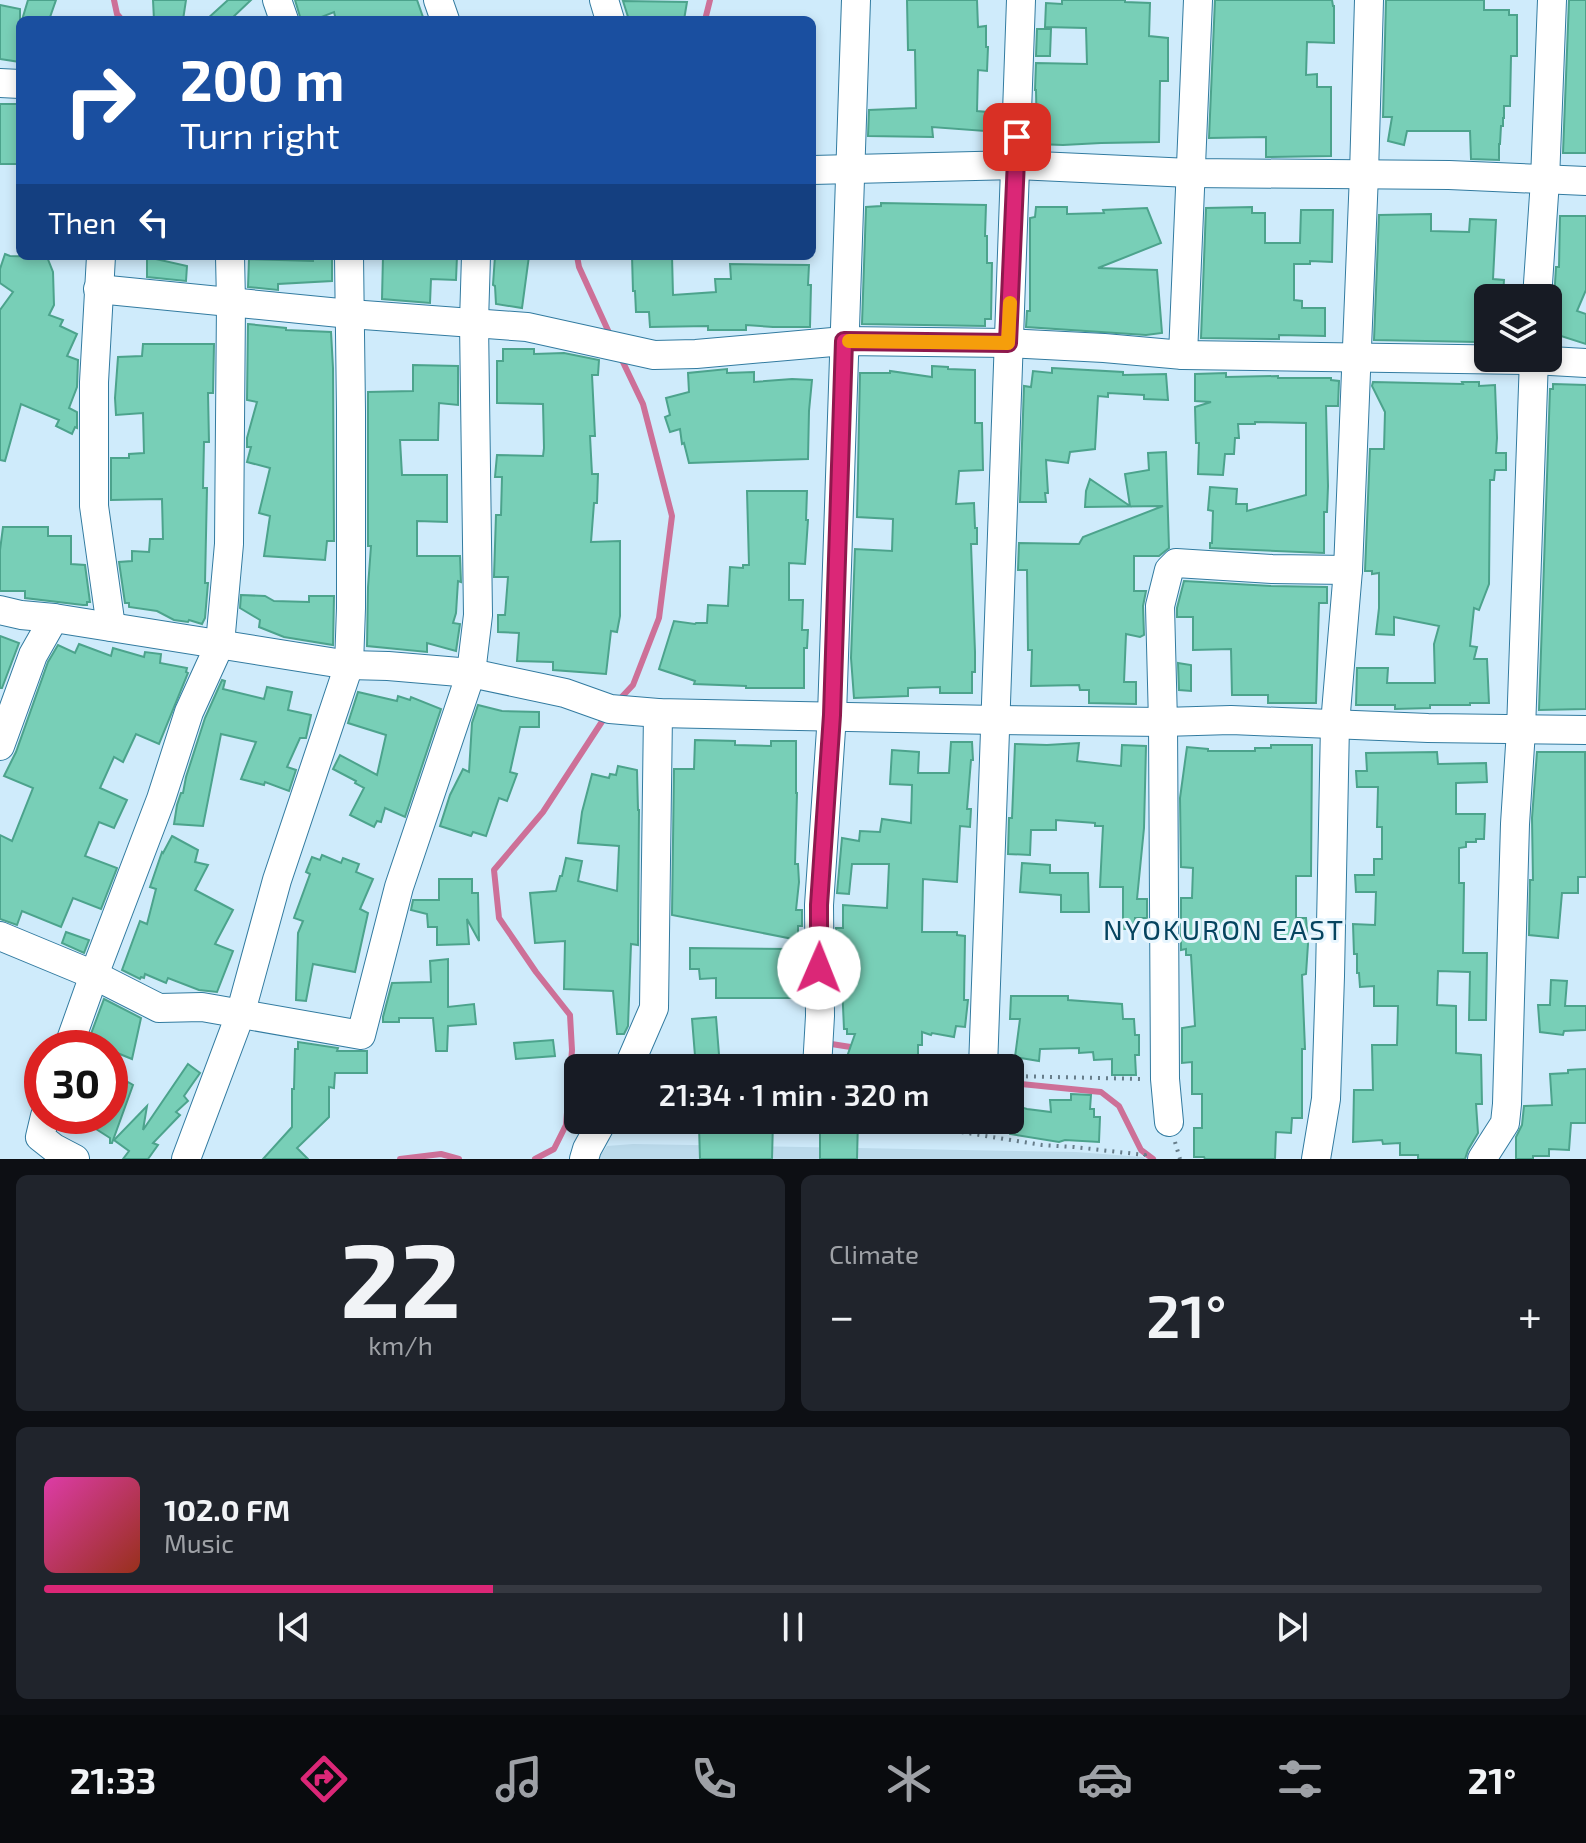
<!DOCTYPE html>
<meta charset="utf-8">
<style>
body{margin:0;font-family:"Exo 2",sans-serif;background:#20242c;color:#f1f3f6;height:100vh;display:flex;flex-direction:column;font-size:30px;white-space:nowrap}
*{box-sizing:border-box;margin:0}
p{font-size:26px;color:#9ea1a6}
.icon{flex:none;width:44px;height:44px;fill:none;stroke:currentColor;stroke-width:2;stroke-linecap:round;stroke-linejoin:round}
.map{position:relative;height:1159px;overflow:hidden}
.details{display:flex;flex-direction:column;gap:16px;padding:16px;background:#0d0f14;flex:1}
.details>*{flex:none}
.top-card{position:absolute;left:16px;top:16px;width:800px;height:244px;border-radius:12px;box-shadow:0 4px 12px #0003;background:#1a4fa0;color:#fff;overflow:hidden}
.buttons{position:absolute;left:1474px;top:284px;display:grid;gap:16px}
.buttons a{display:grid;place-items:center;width:88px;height:88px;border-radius:12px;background:#171b24;box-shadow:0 4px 12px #0003;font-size:40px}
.speed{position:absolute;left:24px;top:1030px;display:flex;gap:16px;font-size:40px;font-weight:700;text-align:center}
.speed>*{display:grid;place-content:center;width:104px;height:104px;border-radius:50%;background:#171b24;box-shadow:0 4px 12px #0003;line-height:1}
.speed .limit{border:12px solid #d22;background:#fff;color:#111}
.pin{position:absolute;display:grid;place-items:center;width:68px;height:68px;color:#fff;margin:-34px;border-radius:16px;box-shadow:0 4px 12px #0006}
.me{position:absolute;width:88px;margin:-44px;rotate:1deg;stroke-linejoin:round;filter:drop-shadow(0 0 6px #0008)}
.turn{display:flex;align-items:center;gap:28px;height:168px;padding:0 32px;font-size:36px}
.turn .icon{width:104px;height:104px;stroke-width:2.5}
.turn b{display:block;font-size:56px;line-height:68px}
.then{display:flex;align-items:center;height:76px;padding:0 32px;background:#0003;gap:16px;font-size:30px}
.big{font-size:60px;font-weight:600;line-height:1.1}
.details .card{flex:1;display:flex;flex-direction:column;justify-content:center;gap:12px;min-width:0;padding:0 28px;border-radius:12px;background:#20242c}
.details .dial{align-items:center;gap:0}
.dial b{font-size:104px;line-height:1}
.song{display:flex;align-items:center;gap:24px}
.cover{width:96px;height:96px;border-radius:12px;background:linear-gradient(135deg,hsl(320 70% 55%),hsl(10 70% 35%))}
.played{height:8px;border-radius:4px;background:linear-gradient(90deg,#db2777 30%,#363941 30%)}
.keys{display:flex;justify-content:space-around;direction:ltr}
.heat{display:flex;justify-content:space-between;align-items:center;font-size:44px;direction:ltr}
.details .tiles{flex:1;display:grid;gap:16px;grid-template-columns:1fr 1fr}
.card:last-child{grid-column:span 2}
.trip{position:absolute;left:564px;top:1054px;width:460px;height:80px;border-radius:12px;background:#171b24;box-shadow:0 4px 12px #0003;font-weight:600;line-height:80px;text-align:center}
.tabs{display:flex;height:128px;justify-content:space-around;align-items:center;background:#090b0e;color:#9ea1a6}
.tabs .icon{width:56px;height:56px}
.tabs .current{color:#db2777}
.tabs b{font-size:36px;color:#f1f3f6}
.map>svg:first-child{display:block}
</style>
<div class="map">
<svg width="1586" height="1159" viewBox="0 0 1586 1159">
<rect width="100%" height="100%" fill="#cfebfb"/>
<!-- built -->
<path fill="#bbdaeb" d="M633 1144 1076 1152 1143 1157 1145 1159H598L607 1146Z"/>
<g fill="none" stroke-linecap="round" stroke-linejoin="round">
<!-- stream -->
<g stroke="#cd7098" stroke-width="6">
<path d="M114 0 117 14 122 20"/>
<path d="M705 20 710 0"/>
<path d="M577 256 579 267 611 337"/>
<path d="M617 702 633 685 659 618 672 516 643 404 621 358"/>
<path d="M825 1043 857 1048"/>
<path d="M912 1058 927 1062 938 1068"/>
<path d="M1010 1083 1101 1092 1119 1106 1141 1150 1153 1159"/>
<path d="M400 1159 441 1154 459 1159"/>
<path d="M535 1159 554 1149 566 1125 572 1050 570 1015 536 972 499 918 494 870 543 812 605 717"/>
</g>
</g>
<!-- building -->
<g fill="#78cfb7" stroke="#4ca38c" stroke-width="2">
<path d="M28 0H56L49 20H22Z"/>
<path d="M153 0H186L183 20H154Z"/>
<path d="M228 0H251L230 20H206Z"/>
<path d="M295 0H417L424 20H336L334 12 314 20H301Z"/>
<path d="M907 0H977L978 27 986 26V47H988L987 71 978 70 977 111 987 112 985 131 932 127 933 137 868 136 869 110 916 108 915 50H908Z"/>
<path d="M1062 0H1125V2L1150 3 1149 36 1168 38V81H1160L1159 142 1101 143 1063 145 1037 144 1036 90H1035L1036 63 1087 64 1086 28 1045 27 1046 3 1062 4Z"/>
<path d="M1215 0H1332L1333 6H1334V43L1307 42 1306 75 1317 74V87H1331V156L1266 157V137L1209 138Z"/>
<path d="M1386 0H1484V10H1509V15H1517V56H1511L1510 106H1504V118H1503V126H1501L1500 144H1499V160L1471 159 1470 131H1407L1404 145 1388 141 1392 117H1383Z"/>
<path d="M1569 0H1586V153H1563Z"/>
<path d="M623 1 687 2 684 20H629Z"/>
<path d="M0 5 20 9V62L0 59Z"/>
<path d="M1037 29H1051L1050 56H1036Z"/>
<rect x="0" y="104" width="20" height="60"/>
<path d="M881 203 986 205 985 236H987V263H992L991 319H985V326L862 324 866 207 881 206Z"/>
<path d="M1036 207H1067V214L1104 213 1103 210 1147 208 1161 243 1098 268 1157 270 1162 333 1146 335 1026 327 1027 311H1030V218L1035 217Z"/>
<path d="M1252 207V213H1265V243H1300L1301 210H1333L1332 262 1310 261V264H1294V300L1302 301V308H1325V336L1279 335V339L1201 338 1206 208Z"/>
<path d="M1431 214V231L1469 232 1470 219 1496 220 1493 279 1504 280 1503 297 1488 296V340H1477V342L1374 340 1379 215Z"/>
<path d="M1560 216H1586V290L1577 311 1586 314V344L1558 335H1548V310L1554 300 1556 267H1559Z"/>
<path d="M5 254 10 256 47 257 53 272 54 305 49 315 63 320 60 326 77 334 67 356 78 360 77 387 69 408 77 412V428L75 427 72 434 56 426 59 420 21 404 5 461 0 460V310L13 292 0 283V269Z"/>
<path d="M383 256H457L456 280 431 279 430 303 382 299Z"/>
<path d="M495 256H529L522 308 496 304 495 286 493 285Z"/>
<path d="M632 256H672L673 295 716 292 715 279H731L730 264 809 265 808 285H811L810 327H773L746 325V330H708V326L650 327 649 312H636L635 291H633Z"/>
<path d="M147 257 187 266 186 281 147 277Z"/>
<path d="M332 258V281L278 284V290L248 287 249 259 313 261V259Z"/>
<path d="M248 324 286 328V330L331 332 333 368 334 541H327L325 560 264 556 270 516 259 513 270 468 247 462 251 447H247V438L257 402 247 400Z"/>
<path d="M143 344H214L213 393H208L209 442H204L203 488H207L205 583H208L205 618 202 624 189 620 188 622 174 620 157 611 129 607V603H125L119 562 132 561V551L149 552 150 539H163L162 499 111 500V458H129V454L144 453 143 413 116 415 115 398 118 357 142 356Z"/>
<path d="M503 349H534V354L564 353 599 360 598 375H592L595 436H590L592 474H598L597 503H594L591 542 620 541V616L617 632 611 631 606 674 553 670V662L517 661 519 633 498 632V615H505L508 577H494L496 515H501L502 477H495L497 455 543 456 544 448 543 404 497 403V361H503Z"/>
<path d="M413 365 458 366V405L439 403 438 440H400L402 475H447V522L417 521V556H460L461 582 458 581 456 613 453 623 460 624 456 651 427 643V652L367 646 368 587 371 546H368V392L413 391Z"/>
<path d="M932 366 948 367V369L975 370V423H982L983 470 959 471 956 504 974 503 975 528H977V544H971L975 652V672H972V693H940V687L908 688V696L854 698 851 658 855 549 892 551 893 519 857 517 860 373H890V371L932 377Z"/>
<path d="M1052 368 1123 372V375L1166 374 1168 400 1144 399V395L1108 393V397L1098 396 1095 449 1070 452 1068 463 1046 460 1048 493H1045L1046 502H1020L1024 386 1031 387 1033 371 1052 373Z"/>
<path d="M727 369V373L754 372V382L792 379 812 380 809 411 808 459 689 463 684 443 682 444 680 429 670 432 665 417 670 415 666 398 689 392 688 373Z"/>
<path d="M1226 373V377L1278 376V378H1331V380L1339 381 1338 406H1326L1328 486 1327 512H1324V553L1210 548V543H1212L1213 511 1208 510 1210 487 1237 489 1236 504H1247V511L1306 495V423L1255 422V424H1238L1239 438H1235L1234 454H1225L1223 475 1198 474 1199 443H1196L1195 407 1211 402 1195 401V374Z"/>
<path d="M1373 382 1463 384 1462 382H1479V386L1495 385 1497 438 1496 453H1506V470H1495L1494 480H1490L1489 584 1479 610 1474 608 1470 646 1477 647 1474 659H1487L1489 703H1470V705H1430V708L1395 709V705H1356L1357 668H1388L1387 683H1435L1434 644 1439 626 1394 617V635L1376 634 1379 608V573L1372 574V571H1365L1370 449H1384L1385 412 1372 386Z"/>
<path d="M1553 384 1586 385V709L1539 710 1550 389H1553Z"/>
<path d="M1166 452 1169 548 1159 556H1134V591H1146L1143 606 1144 635 1140 637 1126 634 1124 682H1136V704L1089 703V690H1080L1079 685 1031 686 1032 650H1028L1027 570H1018L1019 543 1079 544 1083 537 1163 506 1085 507 1086 491 1090 479 1130 506 1125 474 1149 470 1148 453Z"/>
<path d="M747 491H807L806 520H808L805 564 789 563V600H803L802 630H808L807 648H804V688H746V686L694 684 695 681 659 669 674 621 695 624 696 623H707L708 605 728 606 730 567 743 568V565H749Z"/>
<path d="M3 527H48V536H71V564L85 565 90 602H87V605H83L25 598V591H0V550Z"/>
<path d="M1184 581 1271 586 1327 587V603H1319L1316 703H1268V695H1232L1231 649 1193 650V617H1177V608Z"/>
<path d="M241 595 265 596 274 601 309 602V596H334L333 645 284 637 259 627 260 620 240 608Z"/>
<path d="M0 636 19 643 2 688H0Z"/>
<path d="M79 644 111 656 113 648 144 657 145 652 161 654 160 663 187 668 186 672 188 673 159 744 136 734 123 762 114 757 100 788 127 800 114 828 99 822 85 856 117 868 101 909 73 898 61 927 22 911 17 925 0 919V835L12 841 33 788 4 776 16 752 48 662 58 645 75 653Z"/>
<path d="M1178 663 1191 665V691L1179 690Z"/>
<path d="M222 680 225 681 223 689 264 699 267 687 292 692 288 710 311 715 306 738H300L287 767 296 770 289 791 265 782 264 785 241 779 256 742 221 734 203 826 174 824 177 805 181 793H183L186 777 205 718Z"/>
<path d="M358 692 397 701 398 696 410 700 411 697 441 709 405 817 385 808 381 822 377 821 374 827 350 815 364 788 355 783 356 781 333 769 340 755 377 775 386 735 348 723Z"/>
<path d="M478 705 502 711 539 712V727H520L510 772 517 774 507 801 499 798 486 836 473 832 471 836 440 826 450 795 463 769 469 772 472 723Z"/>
<path d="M695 740 735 741V745L771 746V741H796V793H797L795 864H798L799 882 796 910H802V926H798V940L672 915 674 769H694Z"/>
<path d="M951 742H972L973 760H971L967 809H971L970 827 960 826 957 882 923 879 922 932H957V935L965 936 964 1000H968L965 1027 956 1026 954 1037 932 1033 931 1035 922 1032V1045H918V1068H843L855 1034H847V1029H844L841 961H836V928H843V905L887 908 889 864H852L849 894 837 893 842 838 859 841 860 831 880 832 882 819 911 823 912 785 890 784 892 750 919 752 918 773H949Z"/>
<path d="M1079 743 1077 761 1121 766 1122 745 1146 746 1144 828 1137 899H1147V918H1135L1134 929H1123V887H1100L1103 826H1095V823L1056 820V830H1031L1030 855 1008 854 1009 818H1012L1015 744 1047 745Z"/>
<path d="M1271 745H1312L1311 876H1296V918H1306L1308 944 1306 974 1302 975 1305 1049H1302V1118H1292L1291 1133 1276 1132 1275 1159H1205L1204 1157H1194V1128H1202V1094H1192V1062L1182 1063V1028L1195 1026 1191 955H1186V949L1181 950V898H1192L1193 868 1181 867 1180 798 1187 747 1208 749V751H1255V748H1271Z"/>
<path d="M1437 752 1438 764 1486 763 1487 782 1456 783V814H1485L1484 839H1476V842H1466V847L1459 848V883H1464L1463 953H1487L1486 1020H1469L1470 972 1438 971 1437 1005 1456 1006V1053L1481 1055 1482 1104H1476L1478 1133 1468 1150 1465 1159H1418V1155H1400V1143L1383 1144 1382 1140 1353 1142 1354 1090H1373L1372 1045H1397L1398 1006H1374V986L1360 987 1359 973H1357V954H1354L1353 924 1375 925 1376 892H1356L1355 875H1374V859H1382V827H1377L1378 787H1357L1356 771H1367L1366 753Z"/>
<path d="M1537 752H1585L1586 877H1578V893H1562L1558 938 1529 935 1530 880H1533L1532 818Z"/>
<path d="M618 766 637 770 638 810H639L638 945 631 944 628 1026 624 1034H617L613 991 564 989 565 941 535 943 530 893 556 891 560 876H562L566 858 582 861 578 881 617 891 619 846 578 843 582 812 592 774 609 778 610 774 616 775Z"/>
<path d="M172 836 198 850 195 862 208 865 195 890 233 910 215 944 233 951 217 992 199 990 168 978 166 983 145 974 144 978 141 977 140 979 122 970 140 921 147 924 156 889 150 887 162 852 163 853Z"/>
<path d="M322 855 341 863 343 858 359 864 356 872 373 879 360 909 368 913 355 972 313 964 306 1001 296 1000 298 933 303 921 294 918 310 874 306 872 312 857 320 860Z"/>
<path d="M1022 863 1050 865V873H1088L1089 912H1061V895L1020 892Z"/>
<path d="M439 879H472V893H478L479 941 467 919 469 944 437 945V927H428L427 914 411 910 413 900H439Z"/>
<path d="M66 932 89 940 84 953 62 943Z"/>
<path d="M690 948 790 949 792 998H716V978L700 979 699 969H690Z"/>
<path d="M448 959V1007L474 1004 476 1024 448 1026 447 1051H436L433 1018H399V1022H383V1017L392 983 431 982 430 961Z"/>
<path d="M1551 980 1567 981 1565 1006H1586V1030L1564 1031 1563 1035 1540 1032 1538 1005H1550Z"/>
<path d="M1011 996H1068V1000L1122 1004 1123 1019H1134L1135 1035H1139V1055H1135L1136 1075H1112V1059L1094 1060 1093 1052 1079 1053V1048L1040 1049 1039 1061 1015 1057 1020 1019H1010Z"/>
<path d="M104 999 141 1018 132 1059 110 1050V1048H103L88 1042Z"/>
<path d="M716 1017 720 1067 696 1068 692 1019Z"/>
<path d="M553 1040 555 1056 516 1059 514 1043Z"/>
<path d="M298 1042 338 1048 337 1051H367V1073H335L334 1088 329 1087V1117L297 1148 308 1159H263L292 1127V1089H294L295 1049H298Z"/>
<path d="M188 1064 200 1073 184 1096 188 1101 176 1112 180 1115 153 1143 158 1145 148 1159H123L129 1151 114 1140 147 1106 143 1130Z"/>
<path d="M1586 1069V1123H1571L1569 1150 1549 1149V1156H1533V1159H1516V1137L1522 1125 1524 1106 1552 1105 1550 1074 1568 1073V1070Z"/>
<path d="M128 1082 133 1085 112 1143H110V1138L96 1129 105 1116H110V1087L122 1092Z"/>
<path d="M1071 1094 1091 1095 1090 1109H1094V1117H1100L1099 1142 1065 1140 1059 1142 1010 1134V1104L1027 1109 1051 1112 1050 1100H1071Z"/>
<path d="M723 1120 773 1121 772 1159H700L699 1126 724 1125Z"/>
<path d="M820 1120H858L857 1159H820Z"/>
</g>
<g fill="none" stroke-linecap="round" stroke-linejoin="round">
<defs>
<g id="minor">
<path d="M277 0 284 20"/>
<path d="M438 0 445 20"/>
<path d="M604 0 610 20"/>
<path d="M0 83 20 84"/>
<path d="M812 170 1016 165 1190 173 1449 175 1586 181"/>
<path d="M101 256 94 382V506L111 627"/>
<path d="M98 289 350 314 527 327 654 355 696 354 844 341 1008 343 1104 348 1183 355 1533 360 1586 363"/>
<path d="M1537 298 1545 180 1552 0"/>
<path d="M1183 355 1198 0"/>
<path d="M0 610 21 615 54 618 349 665 388 666 471 673 565 693 610 709 658 713 996 720 1163 722 1231 720 1428 728 1586 730"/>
<path d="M0 746 33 655 54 618"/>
<path d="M0 936 94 975 159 1008 202 1007 361 1035 399 887 471 673 478 615 474 322 476 256"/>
<path d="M68 1048 94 975 161 799 189 712 220 644 229 544 231 302 230 256"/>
<path d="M628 1068 654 1008 658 713"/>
<path d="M817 1068 820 1016 819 905 832 715 856 0"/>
<path d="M983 1068 1021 0"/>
<path d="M45 1116 40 1137 54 1148 75 1159"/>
<path d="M1169 1122 1165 1079 1163 722 1160 606 1169 570 1176 563 1272 569 1348 570"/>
<path d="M186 1159 240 1015 277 880 349 665 351 608V411L349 256"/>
<path d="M584 1159 587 1149 603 1120"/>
<path d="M1316 1159 1326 1099 1330 976 1335 724 1348 570 1364 174 1369 0"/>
<path d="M1482 1159 1505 1123 1507 1104 1515 824 1521 730 1534 358"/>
</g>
</defs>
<!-- minor casing -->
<use href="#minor" stroke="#327ba0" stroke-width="30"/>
<!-- path -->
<g stroke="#677d8a" stroke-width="4" stroke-dasharray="2 6" stroke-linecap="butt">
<path d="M1010 1076 1143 1079"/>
<path d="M932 1120 961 1132 1042 1145 1074 1147 1145 1155V1159"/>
<path d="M1175 1142 1180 1159"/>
</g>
<!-- minor -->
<use href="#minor" stroke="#fff" stroke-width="28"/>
</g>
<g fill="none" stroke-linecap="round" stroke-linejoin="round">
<defs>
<path id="route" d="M819 968V905L832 715 844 341 1008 343 1017 137"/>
</defs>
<!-- route casing -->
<use href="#route" stroke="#8e194d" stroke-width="20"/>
<!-- route -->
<use href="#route" stroke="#db2777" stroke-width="14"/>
<!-- slow -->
<path stroke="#f59e0b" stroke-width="14" d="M849 341 1008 343 1010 303"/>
</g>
<g text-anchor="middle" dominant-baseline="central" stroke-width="6" stroke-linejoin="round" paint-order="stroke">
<!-- neighbourhood labels -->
<g font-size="28" letter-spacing="2" fill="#06445f" stroke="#e8f6fe">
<text x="1224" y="929">NYOKURON EAST</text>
</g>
</g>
</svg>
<div class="buttons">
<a><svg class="icon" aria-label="layers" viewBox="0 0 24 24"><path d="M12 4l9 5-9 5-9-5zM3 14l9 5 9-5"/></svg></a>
</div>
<div class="speed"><div class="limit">30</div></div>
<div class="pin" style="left:1017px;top:137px;background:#d93025"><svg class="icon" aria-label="arrive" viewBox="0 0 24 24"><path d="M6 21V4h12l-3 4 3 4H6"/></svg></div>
<svg class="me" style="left:819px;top:968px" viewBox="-20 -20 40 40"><circle r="19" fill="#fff"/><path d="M0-13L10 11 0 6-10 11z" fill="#db2777"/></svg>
<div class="trip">21:34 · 1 min · 320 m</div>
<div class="top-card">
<div class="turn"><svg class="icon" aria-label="right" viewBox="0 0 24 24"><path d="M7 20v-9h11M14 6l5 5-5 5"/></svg><div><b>200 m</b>Turn right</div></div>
<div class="then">Then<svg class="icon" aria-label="left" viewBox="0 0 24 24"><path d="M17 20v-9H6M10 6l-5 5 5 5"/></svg></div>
</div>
</div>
<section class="details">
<div class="tiles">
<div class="card dial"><b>22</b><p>km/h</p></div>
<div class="card"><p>Climate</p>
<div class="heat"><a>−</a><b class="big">21°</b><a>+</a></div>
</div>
<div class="card">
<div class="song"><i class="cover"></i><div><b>102.0 FM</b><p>Music</p></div></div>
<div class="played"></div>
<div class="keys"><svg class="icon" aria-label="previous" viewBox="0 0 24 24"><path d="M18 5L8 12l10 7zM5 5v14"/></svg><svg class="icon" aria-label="pause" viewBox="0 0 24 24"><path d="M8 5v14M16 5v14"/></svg><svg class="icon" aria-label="next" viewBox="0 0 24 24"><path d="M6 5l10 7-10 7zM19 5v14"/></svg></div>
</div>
</div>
</section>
<nav class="tabs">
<b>21:33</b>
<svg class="icon current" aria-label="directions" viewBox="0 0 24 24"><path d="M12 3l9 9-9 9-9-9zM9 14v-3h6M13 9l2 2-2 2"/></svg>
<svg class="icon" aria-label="music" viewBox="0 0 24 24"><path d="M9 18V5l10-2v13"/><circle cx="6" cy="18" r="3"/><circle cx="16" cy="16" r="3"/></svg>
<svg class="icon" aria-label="phone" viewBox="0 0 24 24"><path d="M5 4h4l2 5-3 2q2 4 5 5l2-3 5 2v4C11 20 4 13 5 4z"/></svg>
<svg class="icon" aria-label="climate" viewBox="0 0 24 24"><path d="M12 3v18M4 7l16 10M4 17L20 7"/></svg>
<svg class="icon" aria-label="car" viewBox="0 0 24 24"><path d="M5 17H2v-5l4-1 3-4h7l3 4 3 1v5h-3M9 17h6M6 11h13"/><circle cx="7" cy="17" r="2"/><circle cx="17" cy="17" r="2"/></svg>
<svg class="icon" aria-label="filters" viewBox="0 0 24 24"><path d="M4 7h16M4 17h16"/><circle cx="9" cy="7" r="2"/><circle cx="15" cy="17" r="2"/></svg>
<b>21°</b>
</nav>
